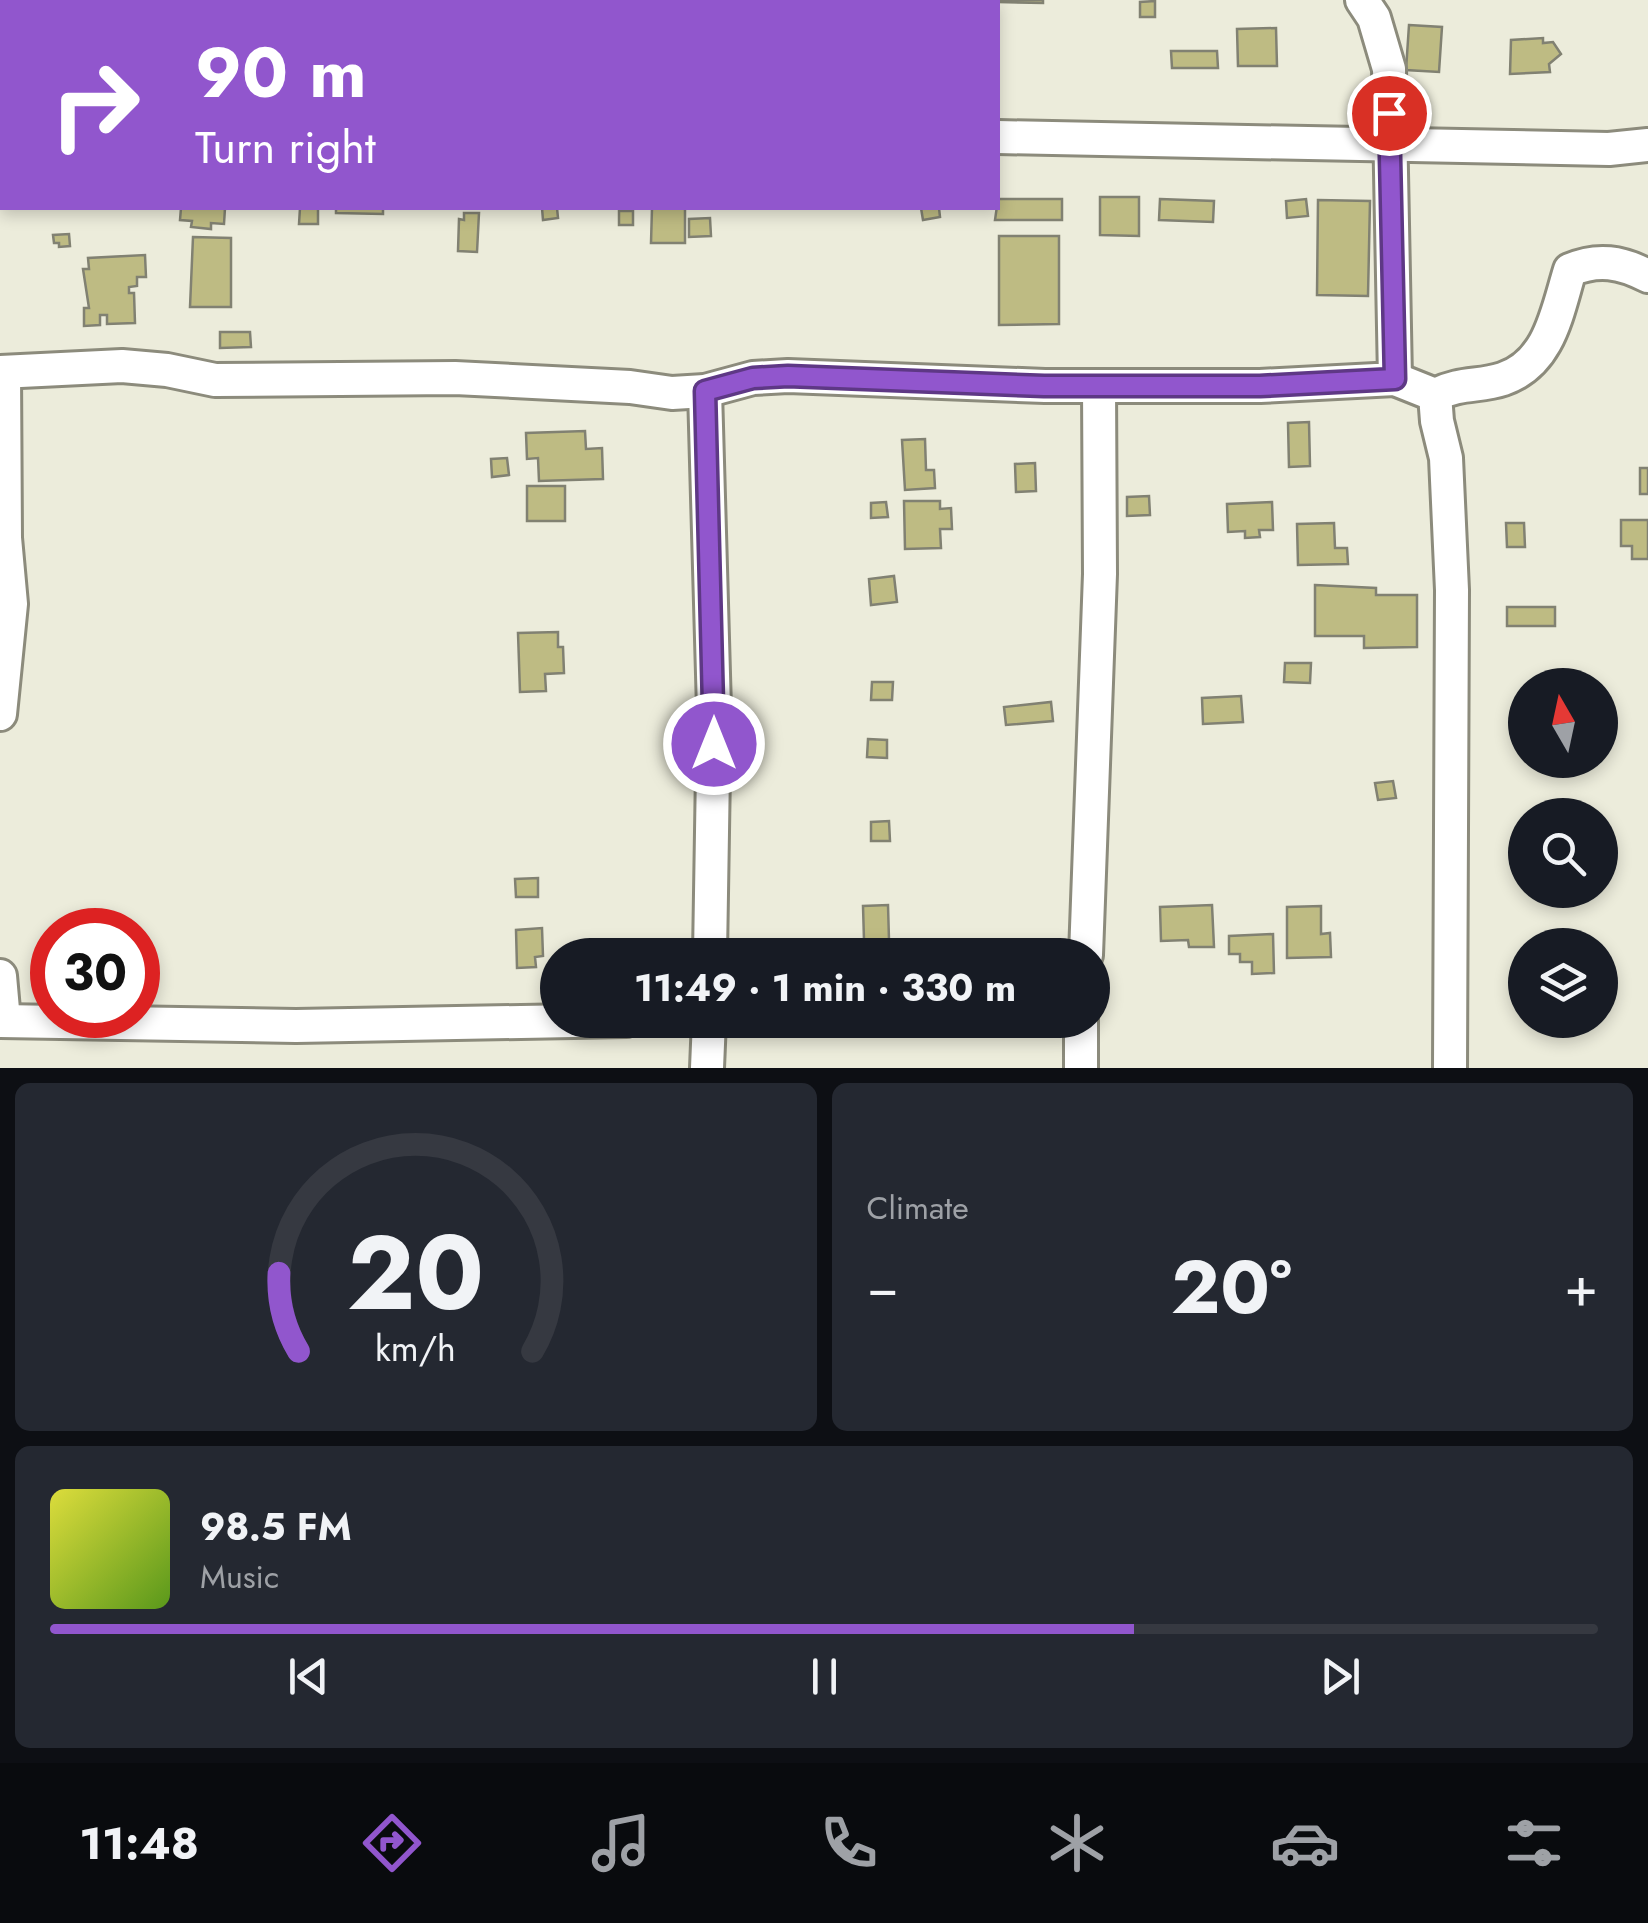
<!DOCTYPE html>
<meta charset="utf-8">
<style>
body{margin:0;font-family:Jost,sans-serif;background:#242831;color:#f1f3f6;height:100vh;display:flex;flex-direction:column;font-size:38px;white-space:nowrap}
*{box-sizing:border-box;margin:0}
p{font-size:32px;color:#9ea1a6}
.icon{flex:none;width:55px;height:55px;fill:none;stroke:currentColor;stroke-width:2;stroke-linecap:round;stroke-linejoin:round}
.map{position:relative;height:1068px;overflow:hidden}
.panel{display:flex;flex-direction:column;gap:15px;padding:15px;background:#0d0f14;flex:1}
.panel>*{flex:none}
.guide{position:absolute;left:0px;top:0px;width:1000px;height:210px;box-shadow:0 5px 15px #0003;background:#9156cd;color:#fff;overflow:hidden}
.needle{width:65px;rotate:351deg}
.fabs{position:absolute;left:1508px;top:668px;display:grid;gap:20px}
.fabs a{display:grid;place-items:center;width:110px;height:110px;border-radius:50%;background:#171b24;box-shadow:0 5px 15px #0003;font-size:50px}
.speed{position:absolute;left:30px;top:908px;display:flex;gap:20px;font-size:50px;font-weight:700;text-align:center}
.speed>*{display:grid;place-content:center;width:130px;height:130px;border-radius:50%;background:#171b24;box-shadow:0 5px 15px #0003;line-height:1}
.speed .limit{border:15px solid #d22;background:#fff;color:#111}
.pin{position:absolute;display:grid;place-items:center;width:85px;height:85px;color:#fff;margin:-42px;border:5px solid #fff;border-radius:50%;box-shadow:0 2px 10px #0007}
.me{position:absolute;width:110px;margin:-55px;rotate:0deg;stroke-linejoin:round;filter:drop-shadow(0 0 8px #0008)}
.turn{display:flex;align-items:center;gap:35px;height:210px;padding:0 30px;font-size:45px}
.turn .icon{width:130px;height:130px;stroke-width:2.5}
.turn b{display:block;font-size:70px;line-height:85px}
.big{font-size:75px;font-weight:700;line-height:1.1}
.panel .card{flex:1;display:flex;flex-direction:column;justify-content:center;gap:15px;min-width:0;padding:0 35px;border-radius:15px;background:#242831}
.panel .dial{align-items:center;gap:0}
.dial svg{height:260px;overflow:visible;fill:none;stroke:#363941;stroke-width:7;stroke-linecap:round;text-anchor:middle}
.dial text{fill:#f1f3f6;stroke:none}
.song{display:flex;align-items:center;gap:30px}
.cover{width:120px;height:120px;border-radius:15px;background:linear-gradient(135deg,hsl(60 70% 55%),hsl(90 70% 35%))}
.played{height:10px;border-radius:5px;background:linear-gradient(90deg,#9156cd 70%,#363941 70%)}
.keys{display:flex;justify-content:space-around;direction:ltr}
.heat{display:flex;justify-content:space-between;align-items:center;font-size:55px;direction:ltr}
.panel .tiles{flex:1;display:grid;gap:15px;grid-template-columns:1fr 1fr}
.card:last-child{grid-column:span 2}
.trip{position:absolute;left:540px;top:938px;width:570px;height:100px;border-radius:50px;background:#171b24;box-shadow:0 5px 15px #0003;font-weight:700;line-height:100px;text-align:center}
.dock{display:flex;height:160px;justify-content:space-around;align-items:center;background:#090b0e;color:#9ea1a6}
.dock .icon{width:70px;height:70px}
.dock .selected{color:#9156cd}
.dock b{font-size:45px;color:#f1f3f6}
.map>svg:first-child{display:block}
</style>
<div class="map">
<svg width="1648" height="1068" viewBox="0 0 1648 1068">
<rect width="100%" height="100%" fill="#ececdb"/>
<!-- building -->
<g fill="#bebb83" stroke="#818172" stroke-width="2.5">
<path d="M999 0H1043V3L999 2Z"/>
<path d="M615 1 691 0V1L631 2Z"/>
<path d="M1155 1V17H1140V2Z"/>
<path d="M1409 25 1442 27 1439 72 1406 70Z"/>
<path d="M1276 28 1277 66H1238L1237 29Z"/>
<path d="M1543 38V43L1553 42 1561 54 1549 64 1550 72 1510 74 1511 40Z"/>
<path d="M1171 51H1217L1218 68H1172Z"/>
<path d="M1100 197H1139V236L1100 235Z"/>
<path d="M998 199H1062V220H995Z"/>
<path d="M1160 199 1214 201 1213 222 1159 220Z"/>
<path d="M1306 199 1308 216 1287 218 1286 201Z"/>
<path d="M1318 200 1370 201 1368 296 1317 295Z"/>
<path d="M181 208H225L224 224 211 223V229L191 227 192 221 180 220Z"/>
<path d="M300 208H318V224H299Z"/>
<path d="M336 208H383V214L336 213Z"/>
<path d="M542 208H557L558 218 543 220Z"/>
<path d="M652 208H685V243H651Z"/>
<path d="M921 208H939L940 217 923 220Z"/>
<rect x="619" y="211" width="14" height="14"/>
<path d="M464 213H479L477 252 458 251 459 219 464 220Z"/>
<path d="M710 218 711 236 689 237V219Z"/>
<path d="M69 234 70 246 59 247V243H54L53 235Z"/>
<path d="M999 236H1059V324L999 325Z"/>
<path d="M193 237 231 238V307H190Z"/>
<path d="M145 255 146 277H137V286L129 287V293H134L135 323 107 324V315H100V325L84 326V308H89L83 269H89L88 258Z"/>
<path d="M220 332H250L251 347 220 348Z"/>
<path d="M1309 422 1310 466 1289 467 1288 423Z"/>
<path d="M585 431 586 449 602 448 603 479 539 481 538 458 527 459 526 433Z"/>
<path d="M925 439 926 470H934L935 488 905 490 902 440Z"/>
<path d="M507 458 509 475 492 477 491 459Z"/>
<path d="M1035 463 1036 491 1016 492 1015 464Z"/>
<rect x="1640" y="468" width="8" height="26"/>
<rect x="527" y="486" width="38" height="35"/>
<path d="M1149 496 1150 515 1127 516V497Z"/>
<path d="M904 501H940V509L951 508 952 529H940L941 548 905 549Z"/>
<path d="M886 502 888 517 871 518V503Z"/>
<path d="M1272 502 1273 530H1259L1260 537 1245 538V531L1228 532 1227 504Z"/>
<path d="M1621 520H1648V559H1632V546H1621Z"/>
<path d="M1334 523 1335 548H1347L1348 564 1298 565 1297 524Z"/>
<path d="M1506 523H1524L1525 547H1507Z"/>
<path d="M894 576 897 602 871 605 869 579Z"/>
<path d="M1315 585 1376 588V595H1417V647L1364 648V636H1315Z"/>
<rect x="1507" y="607" width="48" height="19"/>
<path d="M558 632V647H563L564 673 545 674 546 691 520 692 518 633Z"/>
<path d="M1285 663H1311L1310 683 1284 682Z"/>
<path d="M872 682H893L892 700H871Z"/>
<path d="M1241 696 1243 722 1203 724 1202 698Z"/>
<path d="M1051 702 1053 721 1006 725 1004 707Z"/>
<path d="M868 739 887 740V758L867 757Z"/>
<path d="M1393 781 1396 798 1378 800 1375 783Z"/>
<path d="M889 821 890 841H871V822Z"/>
<path d="M538 878V897H516L515 879Z"/>
<path d="M888 905 889 940H864L863 906Z"/>
<path d="M1212 905 1214 947H1189L1188 940 1161 941 1160 907Z"/>
<path d="M1321 906V934L1330 933 1331 957 1287 958V907Z"/>
<path d="M542 928 543 956 535 957 536 967 517 968 516 930Z"/>
<path d="M1273 934 1274 973 1252 974V962H1240V954H1229V936Z"/>
</g>
<g fill="none" stroke-linecap="round" stroke-linejoin="round">
<defs>
<g id="minor">
<path d="M0 135H2"/>
<path d="M998 137 1609 149 1648 145"/>
<path d="M0 372 122 366 167 370 215 380 455 378 630 387 672 393 705 391 753 378 788 376 1045 386H1260L1395 379 1389 69 1374 18 1362 0"/>
<path d="M1395 379 1435 395 1437 421 1446 458 1452 590 1450 1068"/>
<path d="M705 391 714 709 710 955"/>
<path d="M1435 395C1461 382 1479 387 1503 379 1550 363 1557 312 1570 270 1598 258 1621 262 1648 276"/>
<path d="M0 714 11 604 5 538 4 372"/>
<path d="M1086 955 1100 574 1099 386"/>
<path d="M0 976 4 1021"/>
<path d="M0 1021 296 1026 626 1020"/>
<path d="M707 1068 709 1020"/>
<path d="M1081 1068V1020"/>
</g>
</defs>
<!-- minor casing -->
<use href="#minor" stroke="#8c8b7c" stroke-width="38"/>
<!-- minor -->
<use href="#minor" stroke="#fff" stroke-width="32"/>
</g>
<g fill="none" stroke-linecap="round" stroke-linejoin="round">
<defs>
<path id="route" d="M714 744 705 391 753 378 788 376 1044 386H1260L1395 379 1389 113"/>
</defs>
<!-- route casing -->
<use href="#route" stroke="#5e3885" stroke-width="25"/>
<!-- route -->
<use href="#route" stroke="#9156cd" stroke-width="18"/>
</g>
</svg>
<div class="fabs">
<a><svg class="needle" viewBox="-14 -14 28 28"><path d="M0-13l5 13h-10z" fill="#e53935"/><path d="M0 13l5-13h-10z" fill="#9ea1a6"/></svg></a>
<a><svg class="icon" aria-label="search" viewBox="0 0 24 24"><circle cx="10" cy="10" r="6"/><path d="M15 15l6 6"/></svg></a>
<a><svg class="icon" aria-label="layers" viewBox="0 0 24 24"><path d="M12 4l9 5-9 5-9-5zM3 14l9 5 9-5"/></svg></a>
</div>
<div class="speed"><div class="limit">30</div></div>
<div class="pin" style="left:1389px;top:113px;background:#d93025"><svg class="icon" aria-label="arrive" viewBox="0 0 24 24"><path d="M6 21V4h12l-3 4 3 4H6"/></svg></div>
<svg class="me" style="left:714px;top:744px" viewBox="-20 -20 40 40"><circle r="17" fill="#9156cd" stroke="#fff" stroke-width="3"/><path d="M0-11L8 9 0 5-8 9z" fill="#fff"/></svg>
<div class="trip">11:49 · 1 min · 330 m</div>
<div class="guide">
<div class="turn"><svg class="icon" aria-label="right" viewBox="0 0 24 24"><path d="M7 20v-9h11M14 6l5 5-5 5"/></svg><div><b>90 m</b>Turn right</div></div>
</div>
</div>
<section class="panel">
<div class="tiles">
<div class="card dial"><svg viewBox="0 0 100 80">
<path d="M14 69A42 42 0 1 1 86 69"/>
<path d="M14 69A42 42 0 0 1 8 45" stroke="#9156cd"/>
<text x="50" y="56" font-size="32" font-weight="700">20</text>
<text x="50" y="72" font-size="11">km/h</text>
</svg></div>
<div class="card"><p>Climate</p>
<div class="heat"><a>−</a><b class="big">20°</b><a>+</a></div>
</div>
<div class="card">
<div class="song"><i class="cover"></i><div><b>98.5 FM</b><p>Music</p></div></div>
<div class="played"></div>
<div class="keys"><svg class="icon" aria-label="previous" viewBox="0 0 24 24"><path d="M18 5L8 12l10 7zM5 5v14"/></svg><svg class="icon" aria-label="pause" viewBox="0 0 24 24"><path d="M8 5v14M16 5v14"/></svg><svg class="icon" aria-label="next" viewBox="0 0 24 24"><path d="M6 5l10 7-10 7zM19 5v14"/></svg></div>
</div>
</div>
</section>
<nav class="dock">
<b>11:48</b>
<svg class="icon selected" aria-label="directions" viewBox="0 0 24 24"><path d="M12 3l9 9-9 9-9-9zM9 14v-3h6M13 9l2 2-2 2"/></svg>
<svg class="icon" aria-label="music" viewBox="0 0 24 24"><path d="M9 18V5l10-2v13"/><circle cx="6" cy="18" r="3"/><circle cx="16" cy="16" r="3"/></svg>
<svg class="icon" aria-label="phone" viewBox="0 0 24 24"><path d="M5 4h4l2 5-3 2q2 4 5 5l2-3 5 2v4C11 20 4 13 5 4z"/></svg>
<svg class="icon" aria-label="climate" viewBox="0 0 24 24"><path d="M12 3v18M4 7l16 10M4 17L20 7"/></svg>
<svg class="icon" aria-label="car" viewBox="0 0 24 24"><path d="M5 17H2v-5l4-1 3-4h7l3 4 3 1v5h-3M9 17h6M6 11h13"/><circle cx="7" cy="17" r="2"/><circle cx="17" cy="17" r="2"/></svg>
<svg class="icon" aria-label="filters" viewBox="0 0 24 24"><path d="M4 7h16M4 17h16"/><circle cx="9" cy="7" r="2"/><circle cx="15" cy="17" r="2"/></svg>
</nav>
